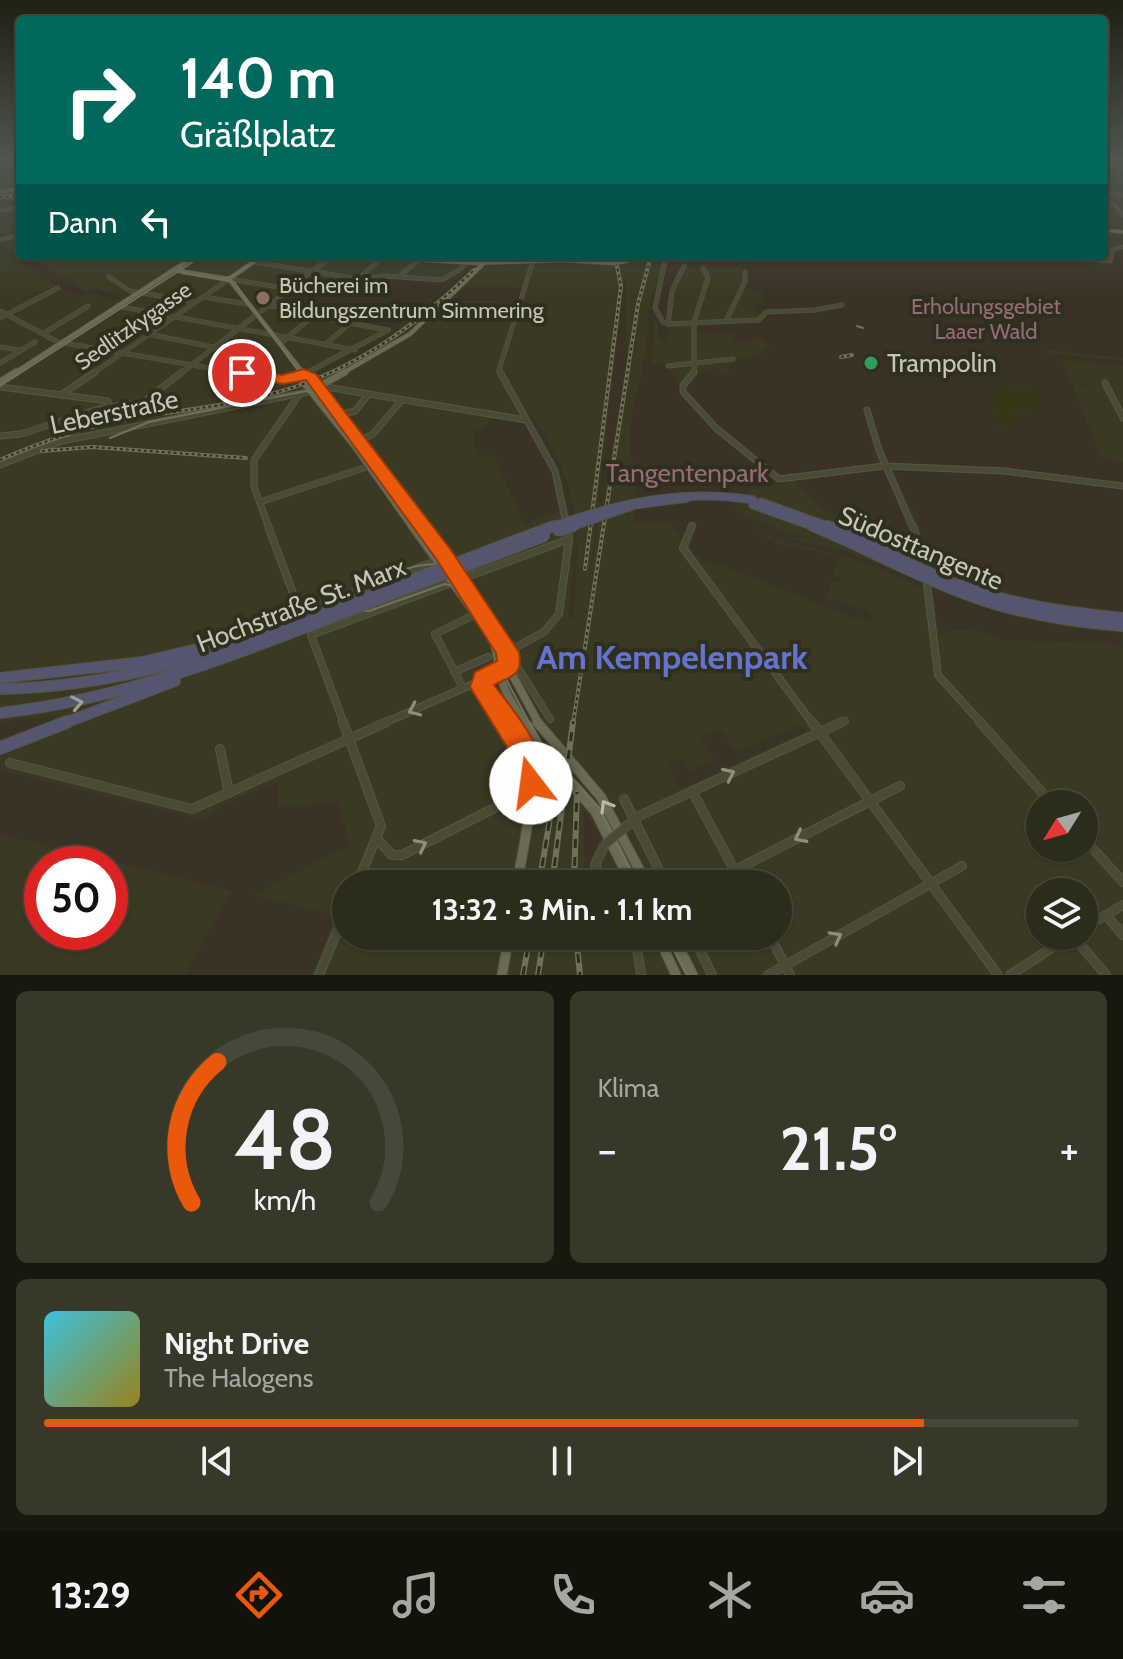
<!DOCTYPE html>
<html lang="de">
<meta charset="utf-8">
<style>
body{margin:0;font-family:Cabin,sans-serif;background:#383828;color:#f1f3f6;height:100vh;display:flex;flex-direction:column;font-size:30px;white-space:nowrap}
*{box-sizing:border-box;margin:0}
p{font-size:26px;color:#a6a7a3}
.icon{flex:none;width:44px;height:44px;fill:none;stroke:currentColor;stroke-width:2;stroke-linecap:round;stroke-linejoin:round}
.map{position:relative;height:975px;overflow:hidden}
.drawer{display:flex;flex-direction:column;gap:16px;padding:16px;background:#18180f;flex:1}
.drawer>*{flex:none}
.banner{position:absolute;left:16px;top:16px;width:1092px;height:244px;border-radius:8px;box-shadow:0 2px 6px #0004,0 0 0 2px #48483a;background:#00695c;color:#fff;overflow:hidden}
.needle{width:52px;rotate:233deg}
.buttons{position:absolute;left:1026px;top:790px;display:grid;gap:16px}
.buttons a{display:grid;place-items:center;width:72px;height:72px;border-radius:50%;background:#2c2c1b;box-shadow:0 2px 6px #0004,0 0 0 2px #48483a;font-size:40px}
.speed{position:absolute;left:24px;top:846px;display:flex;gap:16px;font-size:40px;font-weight:700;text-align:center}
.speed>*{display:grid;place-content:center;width:104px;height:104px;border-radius:50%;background:#2c2c1b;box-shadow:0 2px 6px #0004,0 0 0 2px #48483a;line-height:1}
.speed .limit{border:12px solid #d22;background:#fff;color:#111}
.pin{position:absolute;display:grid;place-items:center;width:68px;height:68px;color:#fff;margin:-34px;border:4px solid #fff;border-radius:50%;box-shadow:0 2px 8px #0007}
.me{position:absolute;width:88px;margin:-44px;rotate:345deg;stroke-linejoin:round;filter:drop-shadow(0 0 6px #0008)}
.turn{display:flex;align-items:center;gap:28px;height:168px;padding:0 32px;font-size:36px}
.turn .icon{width:104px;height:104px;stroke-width:2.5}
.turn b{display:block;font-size:56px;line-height:68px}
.then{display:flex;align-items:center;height:76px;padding:0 32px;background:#0003;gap:16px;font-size:30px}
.big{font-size:60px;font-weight:700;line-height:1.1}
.drawer .card{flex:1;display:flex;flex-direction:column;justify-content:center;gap:12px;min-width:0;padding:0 28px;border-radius:12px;background:#383828}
.drawer .dial{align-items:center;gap:0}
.dial svg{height:208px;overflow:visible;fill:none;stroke:#48483a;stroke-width:7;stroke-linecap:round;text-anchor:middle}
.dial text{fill:#f1f3f6;stroke:none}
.song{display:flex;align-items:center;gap:24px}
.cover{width:96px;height:96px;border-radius:12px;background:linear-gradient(135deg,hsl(190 70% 55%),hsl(50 70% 35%))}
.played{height:8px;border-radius:4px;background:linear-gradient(90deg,#ea580c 85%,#48483a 85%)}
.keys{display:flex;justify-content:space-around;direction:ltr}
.heat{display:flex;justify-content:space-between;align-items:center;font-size:44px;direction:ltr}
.drawer .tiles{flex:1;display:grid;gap:16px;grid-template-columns:1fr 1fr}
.card:last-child{grid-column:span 2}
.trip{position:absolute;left:332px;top:870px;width:460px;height:80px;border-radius:40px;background:#2c2c1b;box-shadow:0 2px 6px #0004,0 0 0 2px #48483a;font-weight:700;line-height:80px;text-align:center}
.menu{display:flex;height:128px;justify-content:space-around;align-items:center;background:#12120b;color:#a6a7a3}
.menu .icon{width:56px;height:56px}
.menu .active{color:#ea580c}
.menu b{font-size:36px;color:#f1f3f6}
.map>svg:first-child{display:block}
</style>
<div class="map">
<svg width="1123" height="975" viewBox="0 0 1123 975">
<rect width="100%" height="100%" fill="#3a3a24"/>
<!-- green -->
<g fill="#3b3226" fill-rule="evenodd">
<path d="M0 243 14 254 20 252V256H28L86 292 96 288 122 296 113 301 92 292 83 296 62 289 0 249Z"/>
<path d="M1123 249V358L1043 349 1045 353 1123 361V365H1116V367L1061 359 1071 382 1093 387 1072 385 1101 458 1123 462V611L1023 599 930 568C922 511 883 467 871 411L865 417 875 453 872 454 878 465 790 478 779 476 718 427 687 393 685 389 698 371 719 368 723 374 729 373V361L759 354 770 347 762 338 735 342 732 333H697V324L758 321 764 318 755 310V304L763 301V291L744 289 750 282 743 281 741 268 683 267 673 281 667 320H664L657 307 669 256H1056L1079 259 1082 264 1086 265V261L1088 266 1093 267 1094 261H1104L1097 262 1095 267 1104 269 1115 252ZM1007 385 1029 386 1038 394 1029 411 1013 414 1011 429 999 426 989 399Z"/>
<path d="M470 265 477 267 476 270H470C433 320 372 352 315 376L313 374 402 327Z"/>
<path d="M459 273 395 329 318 315 309 306 276 304 292 291 321 296 355 282 384 277 435 281Z"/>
<path d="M625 279 627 361 587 595 624 280Z"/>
<path d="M465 287 523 288 519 302 453 301Z"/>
<path d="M656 287 653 308 668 325V343L658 337V324L654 320 652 364H665C678 376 681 394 694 409 719 438 751 461 781 483L748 490 735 506V510L755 521 808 539 758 534 778 544 839 556 834 570 835 576 843 579 839 583 833 580 826 598 868 610 873 621 851 617 724 566 698 559 690 548 696 526H688L684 540 668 522 634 524 637 474H626L627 469 633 466C624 425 640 388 646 348 649 330 645 301 656 287Z"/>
<path d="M517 399C576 464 584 527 573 613L575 620 568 619 573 568 570 567 575 536 559 471Z"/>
<path d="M491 418 526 424 552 475 559 511 524 525 494 455 477 456 472 430 485 428Z"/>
<path d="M877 468 882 469 903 508 920 561 820 507 794 481Z"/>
<path d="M774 536 843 550 922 582 923 589C874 565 827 549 774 539Z"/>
<path d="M932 586C938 591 949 595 958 598 1011 619 1065 628 1121 633L1123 647 1108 643 998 640C987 629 951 626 939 635Z"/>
<path d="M56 716V721L0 745V722Z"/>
<path d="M801 725 806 731 680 789 667 763 682 757 690 771 714 761 701 737 721 730 735 752Z"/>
<path d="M0 770 203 820 224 804 279 781 278 806 338 803 350 845 254 895 336 916 311 975H184L232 891 0 834Z"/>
<path d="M584 809 603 841C589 855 587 868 598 884H588L584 870Z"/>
</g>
<!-- water -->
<path fill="#363718" d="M1007 385 1034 388 1041 400 1035 409 1013 414V427L1011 429 996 423V416L986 396Z"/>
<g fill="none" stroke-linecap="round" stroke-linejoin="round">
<defs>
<g id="minor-far4">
<path d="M1106 158 1123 181"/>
<path d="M1104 167 1123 169"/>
<path d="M0 193 20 192"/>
<path d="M1104 193 1123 195"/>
<path d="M1104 201 1114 204 1123 215"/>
<path d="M0 210 20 208"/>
<path d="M0 240 20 235"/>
<path d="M1111 253 1112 250 1123 247"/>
</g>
<g id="minor-far3">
<path d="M666 256 655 308 663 322 668 324"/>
<path d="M1060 256 1110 261 1112 251"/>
<path d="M254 262 359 279 382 257"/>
<path d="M402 274 423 256"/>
<path d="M109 277 130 291 195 302"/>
<path d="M204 297 246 304"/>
<path d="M117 306 355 350"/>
<path d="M267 306 305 308 313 312V316"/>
<path d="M0 311 58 342 245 374"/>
<path d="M313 316 388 330"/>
<path d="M0 318 58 288"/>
<path d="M726 321 745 282V272"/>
<path d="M668 324 759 320 766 312 815 310 842 305"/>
<path d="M668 324 672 291 684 266"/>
<path d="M44 333 88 306"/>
<path d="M148 334 213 347"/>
<path d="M281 343 313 316"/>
<path d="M326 344 350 323"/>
<path d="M0 347 19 350"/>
<path d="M0 363 35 342"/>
<path d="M668 366 733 359"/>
<path d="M92 374 229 279 322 294 353 281 385 276 442 280 459 270 473 256"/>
<path d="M180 374 332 256"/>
<path d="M304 374 388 330"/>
<path d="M501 374 499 370 533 261"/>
<path d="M694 374V322L708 278 703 268"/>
</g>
<g id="minor-far2">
<path d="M233 372 283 380 310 372"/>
<path d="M500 372 555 471 567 528"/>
<path d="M694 372 683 386V392L717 429 779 479 884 466 1004 471 1123 486"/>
<path d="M1105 383 1123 418"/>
<path d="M320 386 526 420"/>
<path d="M0 387 108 401 109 405"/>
<path d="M61 395 95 372"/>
<path d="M867 410 879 450 913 528"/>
<path d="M340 415 355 411 368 395"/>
<path d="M0 436 21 434 98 409 143 402 182 372"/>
<path d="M353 442 372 435 402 400"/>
<path d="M0 465 62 441 312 391"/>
<path d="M260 502 370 466"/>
<path d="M269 528 254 487V460L299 395"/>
</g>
<g id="minor-far1">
<path d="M268 526 300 612 436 561"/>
<path d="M692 526 683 548 813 724"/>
<path d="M913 526 925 565"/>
<path d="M927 584 938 675 982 724"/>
<path d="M507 652 544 632 559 614 569 539 566 526"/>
<path d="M510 665 517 666 550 719"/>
<path d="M454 672 488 657"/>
<path d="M463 688 435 634 476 614"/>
<path d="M344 724 311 635 569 539"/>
<path d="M382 724 482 680"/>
<path d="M838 724 845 721"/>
</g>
<g id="minor">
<path d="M343 722 381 826 357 884"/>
<path d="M812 722 998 975"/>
<path d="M980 722 1052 804"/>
<path d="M220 749 229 793"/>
<path d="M10 763 192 809 387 722"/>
<path d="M692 791 742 884"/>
<path d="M624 799 666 884"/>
<path d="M627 826 641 815 842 722"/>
<path d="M1084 839 1123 882"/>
<path d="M378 840 392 855H402L512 799 528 798"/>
<path d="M604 846 595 865 604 884"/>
<path d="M708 884 900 786"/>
<path d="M1106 915 1123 935"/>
<path d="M1084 928 1123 905"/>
<path d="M635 936 641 975"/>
<path d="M693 936 712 975"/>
<path d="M770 936 790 975"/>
<path d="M1073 936 1106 975"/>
<path d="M319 975 346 910"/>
<path d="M768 975 962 866"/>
<path d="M1010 975 1070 936"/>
</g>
<g id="major-far4">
<path d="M0 192 20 189"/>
<path d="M1104 230 1123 232"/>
</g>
<g id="major-far3">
<path d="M358 256 477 263 493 256"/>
<path d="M621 262 630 260V256"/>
<path d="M477 263 563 260 613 263"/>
<path d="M173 270 229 279"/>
<path d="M229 279 304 374"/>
<path d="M229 279 262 256"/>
<path d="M13 374 195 256"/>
<path d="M341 374 410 334 482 265"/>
</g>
<g id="major-far2">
<path d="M302 372 327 394 422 528"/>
<path d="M304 374 302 380 355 446 413 528"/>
<path d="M0 382 16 372"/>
<path d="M316 388 345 372"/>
</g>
<g id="major-far1">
<path d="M412 526 491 636C497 649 497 659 500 673 503 692 516 708 525 724"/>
<path d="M420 526 500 638 512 674 539 724"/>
<path d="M507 724 481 684 484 678 510 665"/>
</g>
<g id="major">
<path d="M505 722C544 775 527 825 517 884"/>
<path d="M524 722 540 749 595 811 632 884"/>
<path d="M537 722 601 797 647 884"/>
<path d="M658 936 676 975"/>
<path d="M673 936 693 975"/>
<path d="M502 975 509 936"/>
</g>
<g id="highway-far2">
<path d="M761 502 833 528"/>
<path d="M753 505 817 528"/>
<path d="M550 528 554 526"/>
</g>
<g id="highway-far1">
<path d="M813 526C866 548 917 577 971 596 1020 614 1071 622 1123 626"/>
<path d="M828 526C870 543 911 566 953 583 1007 604 1065 613 1123 618"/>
<path d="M490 550 554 526"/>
<path d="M0 678 143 662 255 635"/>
<path d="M0 689C117 687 222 653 330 611"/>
<path d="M0 713C117 700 223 660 332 617"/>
<path d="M62 724 175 681"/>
</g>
<path id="highway" d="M0 748 67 722"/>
</defs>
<!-- minor-far4 casing -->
<use href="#minor-far4" stroke="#565743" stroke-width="4"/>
<!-- minor-far3 casing -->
<use href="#minor-far3" stroke="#565743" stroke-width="5"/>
<!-- minor-far2 casing -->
<use href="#minor-far2" stroke="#565743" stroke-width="7"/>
<!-- minor-far1 casing -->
<use href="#minor-far1" stroke="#565743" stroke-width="8"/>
<!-- minor casing -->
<use href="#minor" stroke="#565743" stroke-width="10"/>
<!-- major-far4 casing -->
<use href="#major-far4" stroke="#565743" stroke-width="4"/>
<!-- major-far3 casing -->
<use href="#major-far3" stroke="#565743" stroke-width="5"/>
<!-- major-far2 casing -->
<use href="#major-far2" stroke="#565743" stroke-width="8"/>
<!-- major-far1 casing -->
<use href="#major-far1" stroke="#565743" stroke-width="9"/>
<!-- major casing -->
<use href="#major" stroke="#565743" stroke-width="11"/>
<!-- highway-far2 casing -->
<use href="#highway-far2" stroke="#555542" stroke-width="9"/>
<!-- highway-far1 casing -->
<use href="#highway-far1" stroke="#555542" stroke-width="12"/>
<!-- highway casing -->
<use href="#highway" stroke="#555542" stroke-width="14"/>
<!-- minor-far4 -->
<use href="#minor-far4" stroke="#4a4b37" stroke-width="3"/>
<!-- minor-far3 -->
<use href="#minor-far3" stroke="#4a4b37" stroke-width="4"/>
<!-- minor-far2 -->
<use href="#minor-far2" stroke="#4a4b37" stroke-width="5"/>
<!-- minor-far1 -->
<use href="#minor-far1" stroke="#4a4b37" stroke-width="6"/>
<!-- minor -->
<use href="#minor" stroke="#4a4b37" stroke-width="8"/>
<!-- major-far4 -->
<use href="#major-far4" stroke="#6a6b55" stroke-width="3"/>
<!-- major-far3 -->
<use href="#major-far3" stroke="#6a6b55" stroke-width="4"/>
<!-- major-far2 -->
<use href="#major-far2" stroke="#6a6b55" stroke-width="6"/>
<!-- major-far1 -->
<use href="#major-far1" stroke="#6a6b55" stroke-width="7"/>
<!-- major -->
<use href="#major" stroke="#6a6b55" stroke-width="9"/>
<!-- highway-far2 -->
<use href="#highway-far2" stroke="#565570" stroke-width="7"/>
<!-- highway-far1 -->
<use href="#highway-far1" stroke="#565570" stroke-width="10"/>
<!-- highway -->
<use href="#highway" stroke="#565570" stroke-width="12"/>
<!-- tram-far1 -->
<g stroke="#717159" stroke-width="2">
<path d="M182 267 179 270 182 273 234 282 307 383 319 393 361 448 496 640 508 683 530 724"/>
<path d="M221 279 233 276 263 256"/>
<path d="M857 326 863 328"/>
<path d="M0 386 202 256"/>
<path d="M110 438 149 422 306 391 321 395"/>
<path d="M443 565C415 560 378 579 355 594L353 605 359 610 369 611 445 584 462 588"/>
</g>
<!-- tram -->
<g stroke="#717159" stroke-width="3">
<path d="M529 722 541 743 599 808 638 884"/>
<path d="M667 936 687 975"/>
</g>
<defs>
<g id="rail-far1">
<path d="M0 197 20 196"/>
<path d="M841 357 852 355"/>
<path d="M42 451 92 447 246 458"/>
<path d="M0 460C41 442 84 427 128 419 175 411 221 407 267 395 348 375 415 327 474 270"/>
<path d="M585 569 621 286 615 256"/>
<path d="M573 724 638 304 651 256"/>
</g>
<g id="rail">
<path d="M539 884 556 783"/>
<path d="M552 884 573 722"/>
<path d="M574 884 577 792"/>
<path d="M576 936 580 975"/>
<path d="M523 975 530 936"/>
<path d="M538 975 544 936"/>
</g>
</defs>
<!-- rail-far1 casing -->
<use href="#rail-far1" stroke="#717159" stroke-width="4"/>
<!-- rail casing -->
<use href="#rail" stroke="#717159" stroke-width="6"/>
<!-- rail-far1 -->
<use href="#rail-far1" stroke="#2f2f1d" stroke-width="2" stroke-dasharray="3" stroke-linecap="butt"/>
<!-- rail -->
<use href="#rail" stroke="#2f2f1d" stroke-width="3" stroke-dasharray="9" stroke-linecap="butt"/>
<defs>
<path id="minor-bridge" d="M604 845 627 826"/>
<path id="major-bridge" d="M613 263 621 262"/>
<g id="highway-bridge-far1">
<path d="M554 526C621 502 683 489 754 500"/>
<path d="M568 528 635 505 688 498"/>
</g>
<g id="highway-bridge">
<path d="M558 531 574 526"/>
<path d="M330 611 490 550"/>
<path d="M332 617 545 536"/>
</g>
</defs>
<!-- minor-bridge casing -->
<use href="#minor-bridge" stroke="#565743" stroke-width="10" stroke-linecap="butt"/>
<!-- major-bridge casing -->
<use href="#major-bridge" stroke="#565743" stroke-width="5" stroke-linecap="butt"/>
<!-- highway-bridge-far1 casing -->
<use href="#highway-bridge-far1" stroke="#555542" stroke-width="9" stroke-linecap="butt"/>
<!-- highway-bridge casing -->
<use href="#highway-bridge" stroke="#555542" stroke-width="12" stroke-linecap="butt"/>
<!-- minor-bridge -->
<use href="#minor-bridge" stroke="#4a4b37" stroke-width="8"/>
<!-- major-bridge -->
<use href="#major-bridge" stroke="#6a6b55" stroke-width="4"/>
<!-- highway-bridge-far1 -->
<use href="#highway-bridge-far1" stroke="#565570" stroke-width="7"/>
<!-- highway-bridge -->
<use href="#highway-bridge" stroke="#565570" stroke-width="10"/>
</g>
<!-- one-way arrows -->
<defs><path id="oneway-chevron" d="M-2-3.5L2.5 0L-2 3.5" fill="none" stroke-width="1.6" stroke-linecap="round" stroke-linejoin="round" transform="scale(2)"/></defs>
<use stroke="#9e9e9c" href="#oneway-chevron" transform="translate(77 703) rotate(-11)"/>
<g stroke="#8e8f7b">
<use href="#oneway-chevron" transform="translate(414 710) rotate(156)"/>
<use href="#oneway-chevron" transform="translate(729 774) rotate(-25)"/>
<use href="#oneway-chevron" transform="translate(800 837) rotate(153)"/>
<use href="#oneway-chevron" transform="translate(421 845) rotate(-27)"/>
<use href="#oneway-chevron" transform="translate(836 937) rotate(-29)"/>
</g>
<use stroke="#b7b8a5" href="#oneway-chevron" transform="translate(606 806) rotate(-121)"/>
<!-- sky -->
<linearGradient id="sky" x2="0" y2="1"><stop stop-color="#202014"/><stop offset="0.54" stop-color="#4f5550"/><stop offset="1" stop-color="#4f5550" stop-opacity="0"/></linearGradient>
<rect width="1123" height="294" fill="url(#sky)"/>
<!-- route -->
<path fill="#ea580c" stroke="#983908" stroke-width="2" d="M242 368 282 375 304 369 316 374 451 550 519 652C523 676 513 675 494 685 514 711 555 757 540 792L531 796 521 792 512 755 470 687 475 672 497 661 496 653 437 560 306 380 283 384 236 376V370Z"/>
<!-- markers -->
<circle fill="#8d6e63" stroke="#2f2f1d" stroke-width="3" cx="263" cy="298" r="8"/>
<circle fill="#2e9e5b" stroke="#2f2f1d" stroke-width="3" cx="871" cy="363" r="8"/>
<g text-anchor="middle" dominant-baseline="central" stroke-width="8" stroke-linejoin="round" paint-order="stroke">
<!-- far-poi labels -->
<g font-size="22" fill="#c5c6b3" stroke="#2f2f1d" text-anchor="start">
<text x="279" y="285">Bücherei im<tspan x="279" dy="25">Bildungszentrum Simmering</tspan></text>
</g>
<!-- far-park labels -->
<g font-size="22" fill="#966b79" stroke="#2f2f1d">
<text x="986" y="306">Erholungsgebiet<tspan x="986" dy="25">Laaer Wald</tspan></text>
</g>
<!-- far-street labels -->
<g font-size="22" fill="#c5c6b3" stroke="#2f2f1d">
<text transform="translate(133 326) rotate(-35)">Sedlitzkygasse</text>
</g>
<!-- poi labels -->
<g font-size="26" fill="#c5c6b3" stroke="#2f2f1d" text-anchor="start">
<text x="887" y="363">Trampolin</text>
</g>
<!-- street labels -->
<g font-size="26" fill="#c5c6b3" stroke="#2f2f1d">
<text transform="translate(114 412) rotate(-12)">Leberstraße</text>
<text transform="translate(921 548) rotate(23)">Südosttangente</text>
<text transform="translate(301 605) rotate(-21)">Hochstraße St. Marx</text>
</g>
<!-- park labels -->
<g font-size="26" fill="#966b79" stroke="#2f2f1d">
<text x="687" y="473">Tangentenpark</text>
</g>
<!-- near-neighbourhood labels -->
<g font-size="34" font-weight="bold" fill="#6572cf" stroke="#2f2f1d">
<text x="672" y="657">Am Kempelenpark</text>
</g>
</g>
</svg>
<div class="buttons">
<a><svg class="needle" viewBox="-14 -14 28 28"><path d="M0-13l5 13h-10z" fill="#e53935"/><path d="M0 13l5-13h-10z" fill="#a6a7a3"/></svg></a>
<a><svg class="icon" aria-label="layers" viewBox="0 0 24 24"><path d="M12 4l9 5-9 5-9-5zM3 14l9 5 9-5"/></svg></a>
</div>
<div class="speed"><div class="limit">50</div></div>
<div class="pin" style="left:242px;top:373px;background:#d93025"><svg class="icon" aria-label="arrive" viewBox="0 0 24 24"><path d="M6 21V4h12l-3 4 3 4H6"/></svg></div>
<svg class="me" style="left:531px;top:783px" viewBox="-20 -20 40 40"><circle r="19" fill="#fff"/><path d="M0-13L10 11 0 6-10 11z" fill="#ea580c"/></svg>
<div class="trip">13:32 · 3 Min. · 1.1 km</div>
<div class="banner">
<div class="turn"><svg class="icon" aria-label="right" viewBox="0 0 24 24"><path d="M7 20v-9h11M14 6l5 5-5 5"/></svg><div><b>140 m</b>Gräßlplatz</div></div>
<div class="then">Dann<svg class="icon" aria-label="left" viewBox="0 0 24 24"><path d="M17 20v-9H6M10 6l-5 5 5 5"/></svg></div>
</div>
</div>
<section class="drawer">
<div class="tiles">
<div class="card dial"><svg viewBox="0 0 100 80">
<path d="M14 69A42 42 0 1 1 86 69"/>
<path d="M14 69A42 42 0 0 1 24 15" stroke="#ea580c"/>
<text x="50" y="56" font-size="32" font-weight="700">48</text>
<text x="50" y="72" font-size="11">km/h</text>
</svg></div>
<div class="card"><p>Klima</p>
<div class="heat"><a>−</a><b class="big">21.5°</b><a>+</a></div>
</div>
<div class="card">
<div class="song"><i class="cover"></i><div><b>Night Drive</b><p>The Halogens</p></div></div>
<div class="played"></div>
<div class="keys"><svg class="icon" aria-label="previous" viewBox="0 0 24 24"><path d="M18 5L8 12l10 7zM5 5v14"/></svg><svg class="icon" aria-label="pause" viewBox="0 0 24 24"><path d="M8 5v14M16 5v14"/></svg><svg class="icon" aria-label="next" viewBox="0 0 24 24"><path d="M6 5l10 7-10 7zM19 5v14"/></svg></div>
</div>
</div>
</section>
<nav class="menu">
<b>13:29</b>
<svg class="icon active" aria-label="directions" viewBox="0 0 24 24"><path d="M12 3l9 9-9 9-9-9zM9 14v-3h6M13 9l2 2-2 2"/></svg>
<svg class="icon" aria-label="music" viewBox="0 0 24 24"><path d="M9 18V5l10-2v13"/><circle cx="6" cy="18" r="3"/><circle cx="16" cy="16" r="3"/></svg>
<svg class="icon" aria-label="phone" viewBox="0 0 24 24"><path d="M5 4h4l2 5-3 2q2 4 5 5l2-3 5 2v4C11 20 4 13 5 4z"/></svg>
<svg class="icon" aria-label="climate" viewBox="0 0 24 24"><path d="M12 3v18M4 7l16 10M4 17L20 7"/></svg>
<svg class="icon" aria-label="car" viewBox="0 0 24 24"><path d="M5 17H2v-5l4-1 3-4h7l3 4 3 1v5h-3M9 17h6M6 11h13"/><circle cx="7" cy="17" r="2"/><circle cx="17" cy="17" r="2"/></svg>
<svg class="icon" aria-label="filters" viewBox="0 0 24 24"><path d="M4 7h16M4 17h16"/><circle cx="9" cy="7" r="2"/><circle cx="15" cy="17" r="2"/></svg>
</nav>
